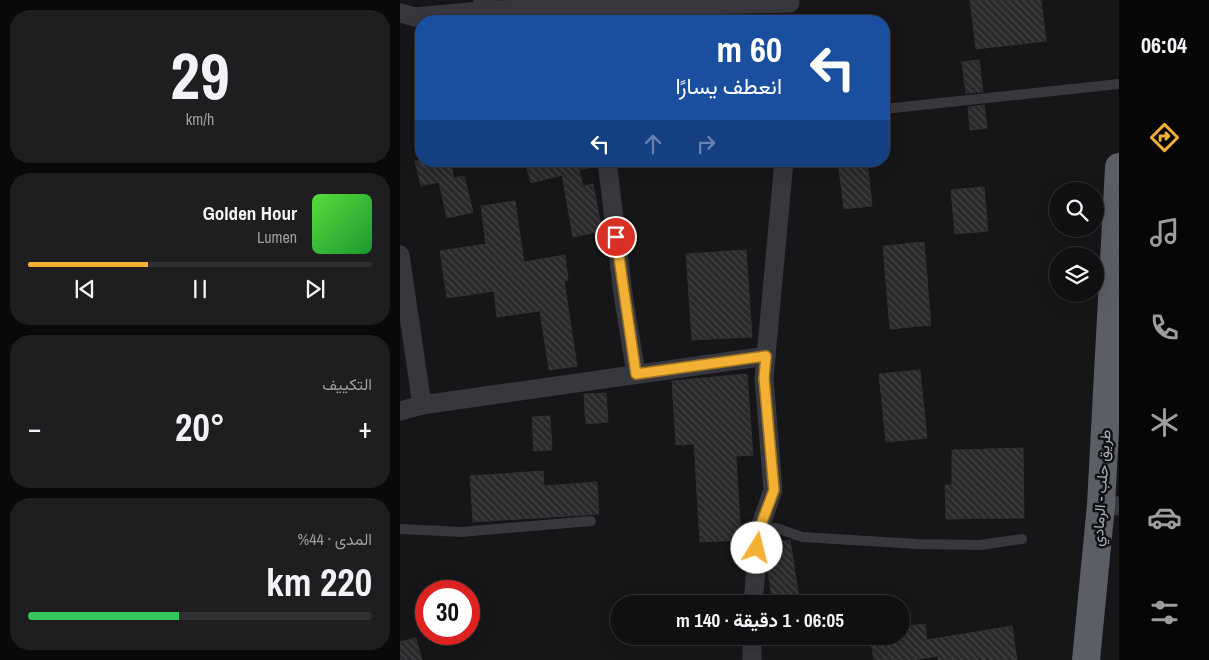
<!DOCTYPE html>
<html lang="ar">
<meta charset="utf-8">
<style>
body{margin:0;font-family:"Archivo Narrow",Vazirmatn,sans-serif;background:#1e1e20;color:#f1f3f6;direction:rtl;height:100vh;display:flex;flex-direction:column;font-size:19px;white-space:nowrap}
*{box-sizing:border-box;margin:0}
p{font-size:16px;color:#9c9d9f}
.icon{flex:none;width:28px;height:28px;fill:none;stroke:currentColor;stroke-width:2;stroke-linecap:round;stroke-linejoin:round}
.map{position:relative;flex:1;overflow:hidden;direction:ltr}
.side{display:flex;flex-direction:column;gap:10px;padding:10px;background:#09090a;width:400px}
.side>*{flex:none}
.top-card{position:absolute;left:15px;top:15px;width:475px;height:152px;border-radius:20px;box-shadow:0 5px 20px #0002,0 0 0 1px #303032;direction:rtl;background:#1a4fa0;color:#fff;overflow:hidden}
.tools{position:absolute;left:649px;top:182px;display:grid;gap:10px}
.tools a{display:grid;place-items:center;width:55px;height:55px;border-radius:50%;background:#101012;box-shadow:0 5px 20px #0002,0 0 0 1px #303032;font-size:25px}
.speed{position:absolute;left:15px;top:580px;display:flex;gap:10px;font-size:25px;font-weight:700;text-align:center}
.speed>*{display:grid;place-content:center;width:65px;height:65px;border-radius:50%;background:#101012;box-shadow:0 5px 20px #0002,0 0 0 1px #303032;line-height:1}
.speed .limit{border:8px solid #d22;background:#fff;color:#111}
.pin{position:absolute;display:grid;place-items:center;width:42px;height:42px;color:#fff;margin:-21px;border:2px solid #fff;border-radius:50%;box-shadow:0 1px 5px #0007}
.me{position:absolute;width:55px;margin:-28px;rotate:9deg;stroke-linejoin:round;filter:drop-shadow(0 0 4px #0008)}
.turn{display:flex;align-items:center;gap:18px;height:105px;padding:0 25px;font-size:22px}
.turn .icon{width:65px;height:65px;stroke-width:2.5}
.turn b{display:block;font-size:35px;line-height:42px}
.lanes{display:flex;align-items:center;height:48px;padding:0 25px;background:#0003;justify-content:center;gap:25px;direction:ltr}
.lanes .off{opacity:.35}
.big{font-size:38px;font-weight:700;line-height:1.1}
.side .tile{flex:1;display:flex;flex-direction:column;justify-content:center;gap:8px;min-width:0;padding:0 18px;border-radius:20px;background:#1e1e20}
.side .dial{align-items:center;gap:0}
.dial b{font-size:65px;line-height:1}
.song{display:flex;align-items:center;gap:15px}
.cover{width:60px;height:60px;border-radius:8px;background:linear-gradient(135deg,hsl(110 70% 55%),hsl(130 70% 35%))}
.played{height:5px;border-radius:2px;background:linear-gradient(90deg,#f2b134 35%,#303032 35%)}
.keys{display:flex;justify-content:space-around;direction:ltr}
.heat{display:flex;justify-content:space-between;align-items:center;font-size:28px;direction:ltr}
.charge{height:8px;border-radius:4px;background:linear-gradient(90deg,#34c759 44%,#303032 0)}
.trip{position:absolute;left:210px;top:595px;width:300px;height:50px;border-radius:25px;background:#101012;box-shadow:0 5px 20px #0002,0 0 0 1px #303032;font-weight:700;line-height:50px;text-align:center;direction:rtl}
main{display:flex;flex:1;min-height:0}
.dock{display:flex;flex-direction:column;width:90px;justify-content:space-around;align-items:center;background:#060607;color:#9c9d9f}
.dock .icon{width:35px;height:35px}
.dock .selected{color:#f2b134}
.dock b{font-size:22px;color:#f1f3f6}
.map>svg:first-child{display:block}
</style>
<main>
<nav class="dock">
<b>06:04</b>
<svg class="icon selected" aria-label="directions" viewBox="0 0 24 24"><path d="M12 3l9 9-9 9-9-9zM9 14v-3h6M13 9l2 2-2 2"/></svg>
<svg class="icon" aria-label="music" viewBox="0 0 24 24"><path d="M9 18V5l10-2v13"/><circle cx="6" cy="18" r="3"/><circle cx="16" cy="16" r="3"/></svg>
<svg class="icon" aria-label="phone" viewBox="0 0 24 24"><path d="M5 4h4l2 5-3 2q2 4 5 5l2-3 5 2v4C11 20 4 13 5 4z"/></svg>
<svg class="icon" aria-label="climate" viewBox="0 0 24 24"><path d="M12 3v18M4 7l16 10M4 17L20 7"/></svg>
<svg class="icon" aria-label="car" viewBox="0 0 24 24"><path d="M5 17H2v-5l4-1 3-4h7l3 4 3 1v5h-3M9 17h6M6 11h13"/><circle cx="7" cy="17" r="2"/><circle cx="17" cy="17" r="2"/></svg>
<svg class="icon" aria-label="filters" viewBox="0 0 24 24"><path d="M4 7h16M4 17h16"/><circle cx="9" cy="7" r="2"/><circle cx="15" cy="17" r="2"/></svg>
</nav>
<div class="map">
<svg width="719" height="660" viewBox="0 0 719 660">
<defs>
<pattern id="building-back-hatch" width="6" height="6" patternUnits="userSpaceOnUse" patternTransform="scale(1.25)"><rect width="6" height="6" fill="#29292c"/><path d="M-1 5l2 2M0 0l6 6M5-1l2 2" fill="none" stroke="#454548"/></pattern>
</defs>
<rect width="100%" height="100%" fill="#161618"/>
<!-- building -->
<g fill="url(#building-back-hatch)" stroke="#303034">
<path d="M570 0H641L646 41 576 49Z"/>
<path d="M579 60 583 92 566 93 562 62Z"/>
<path d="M584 105 587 128 570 130 568 107Z"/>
<path d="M15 161H50L54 178 64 176 73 212 47 218 39 182 21 186Z"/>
<path d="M125 161H190L191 167 179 170 183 186 193 184 202 231 173 237 162 175 131 183Z"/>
<path d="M438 161H467L472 206 444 209Z"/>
<path d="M584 187 588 231 555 234 551 190Z"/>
<path d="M115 201 124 262 165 255 168 280 164 281 177 366 149 370 140 311 97 317 94 291 47 298 40 251 86 244 81 206Z"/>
<path d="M524 242 531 325 490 329 483 246Z"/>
<path d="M346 250 352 337 292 340 286 254Z"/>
<path d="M520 370 527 438 486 442 479 374Z"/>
<path d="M347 374 353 455 336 456 341 540 300 542 294 444 276 445 272 381Z"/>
<path d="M206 393 208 422 186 424 184 394Z"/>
<path d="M150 416 152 450 134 451 132 417Z"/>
<path d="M623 448 624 518 546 519 545 485H552V450Z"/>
<path d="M143 471 144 486 197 482 199 514 73 522 70 476Z"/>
<path d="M390 540 400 604H373L367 566 369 544Z"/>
<path d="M525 624 527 640 612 626 617 660H538V656L513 660H474L470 636H501V627Z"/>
<path d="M16 638 22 660H0V642Z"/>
</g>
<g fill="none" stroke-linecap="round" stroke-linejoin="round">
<!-- service -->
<g stroke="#37383d" stroke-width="10">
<path d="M484 109 719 84"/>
<path d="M0 529 61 532 191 521"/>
<path d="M359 530 376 528 402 537 517 544 580 545 622 539"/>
</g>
<!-- minor -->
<g stroke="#37383d" stroke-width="19">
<path d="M83 0 90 10 390 3"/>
<path d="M0 13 15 17 90 10"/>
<path d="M207 161 223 294 236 374"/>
<path d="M0 255 22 405"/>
<path d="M0 411 22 405 366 356"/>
<path d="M701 505 719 506"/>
<path d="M353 604 359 530 373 490 364 378 384 161"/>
<path d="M352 660V636"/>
</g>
<!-- trunk -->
<path stroke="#5b5e65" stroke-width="28" d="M686 660 701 505 719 167"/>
</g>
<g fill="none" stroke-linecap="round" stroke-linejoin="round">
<defs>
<path id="route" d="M216 237 236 374 366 356 364 378 374 490 359 530 357 548"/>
</defs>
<!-- route casing -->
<use href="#route" stroke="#9d7322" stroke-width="12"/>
<!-- route -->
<use href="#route" stroke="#f2b134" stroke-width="9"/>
</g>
<g text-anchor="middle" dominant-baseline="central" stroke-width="5" stroke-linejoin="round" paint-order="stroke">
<!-- street labels -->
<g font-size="15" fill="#a8adb8" stroke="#111113">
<text transform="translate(701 488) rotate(-86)">طريق حلب - الرمادي</text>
</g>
</g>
</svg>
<div class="tools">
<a><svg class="icon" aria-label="search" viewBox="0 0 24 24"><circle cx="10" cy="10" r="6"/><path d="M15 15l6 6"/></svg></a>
<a><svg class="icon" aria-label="layers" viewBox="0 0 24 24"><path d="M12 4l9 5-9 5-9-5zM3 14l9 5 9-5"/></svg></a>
</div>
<div class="speed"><div class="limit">30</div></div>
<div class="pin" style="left:216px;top:237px;background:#d93025"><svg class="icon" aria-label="arrive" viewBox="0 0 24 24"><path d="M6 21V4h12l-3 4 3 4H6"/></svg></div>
<svg class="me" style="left:357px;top:548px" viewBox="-20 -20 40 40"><circle r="19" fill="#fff"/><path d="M0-13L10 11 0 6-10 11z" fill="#f2b134"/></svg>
<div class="trip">06:05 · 1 دقيقة · 140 m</div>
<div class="top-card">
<div class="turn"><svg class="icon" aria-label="left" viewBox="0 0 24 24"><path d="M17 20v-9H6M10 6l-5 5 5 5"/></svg><div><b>60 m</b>انعطف يسارًا</div></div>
<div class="lanes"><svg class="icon" aria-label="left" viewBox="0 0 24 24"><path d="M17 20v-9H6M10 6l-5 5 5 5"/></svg><svg class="icon off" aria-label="ahead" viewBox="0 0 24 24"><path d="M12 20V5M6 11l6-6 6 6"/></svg><svg class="icon off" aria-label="right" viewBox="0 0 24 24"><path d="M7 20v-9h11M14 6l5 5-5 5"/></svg></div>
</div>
</div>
<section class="side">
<div class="tile dial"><b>29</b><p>km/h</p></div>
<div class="tile">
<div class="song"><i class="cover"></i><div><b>Golden Hour</b><p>Lumen</p></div></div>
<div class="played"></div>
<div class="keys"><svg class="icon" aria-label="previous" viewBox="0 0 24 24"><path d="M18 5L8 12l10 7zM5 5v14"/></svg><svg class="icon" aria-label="pause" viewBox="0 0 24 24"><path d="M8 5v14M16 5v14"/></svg><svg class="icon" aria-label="next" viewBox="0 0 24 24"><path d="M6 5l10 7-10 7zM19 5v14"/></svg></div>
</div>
<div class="tile"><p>التكييف</p>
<div class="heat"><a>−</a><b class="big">20°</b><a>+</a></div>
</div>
<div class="tile"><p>المدى · 44%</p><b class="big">220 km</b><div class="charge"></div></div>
</section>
</main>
